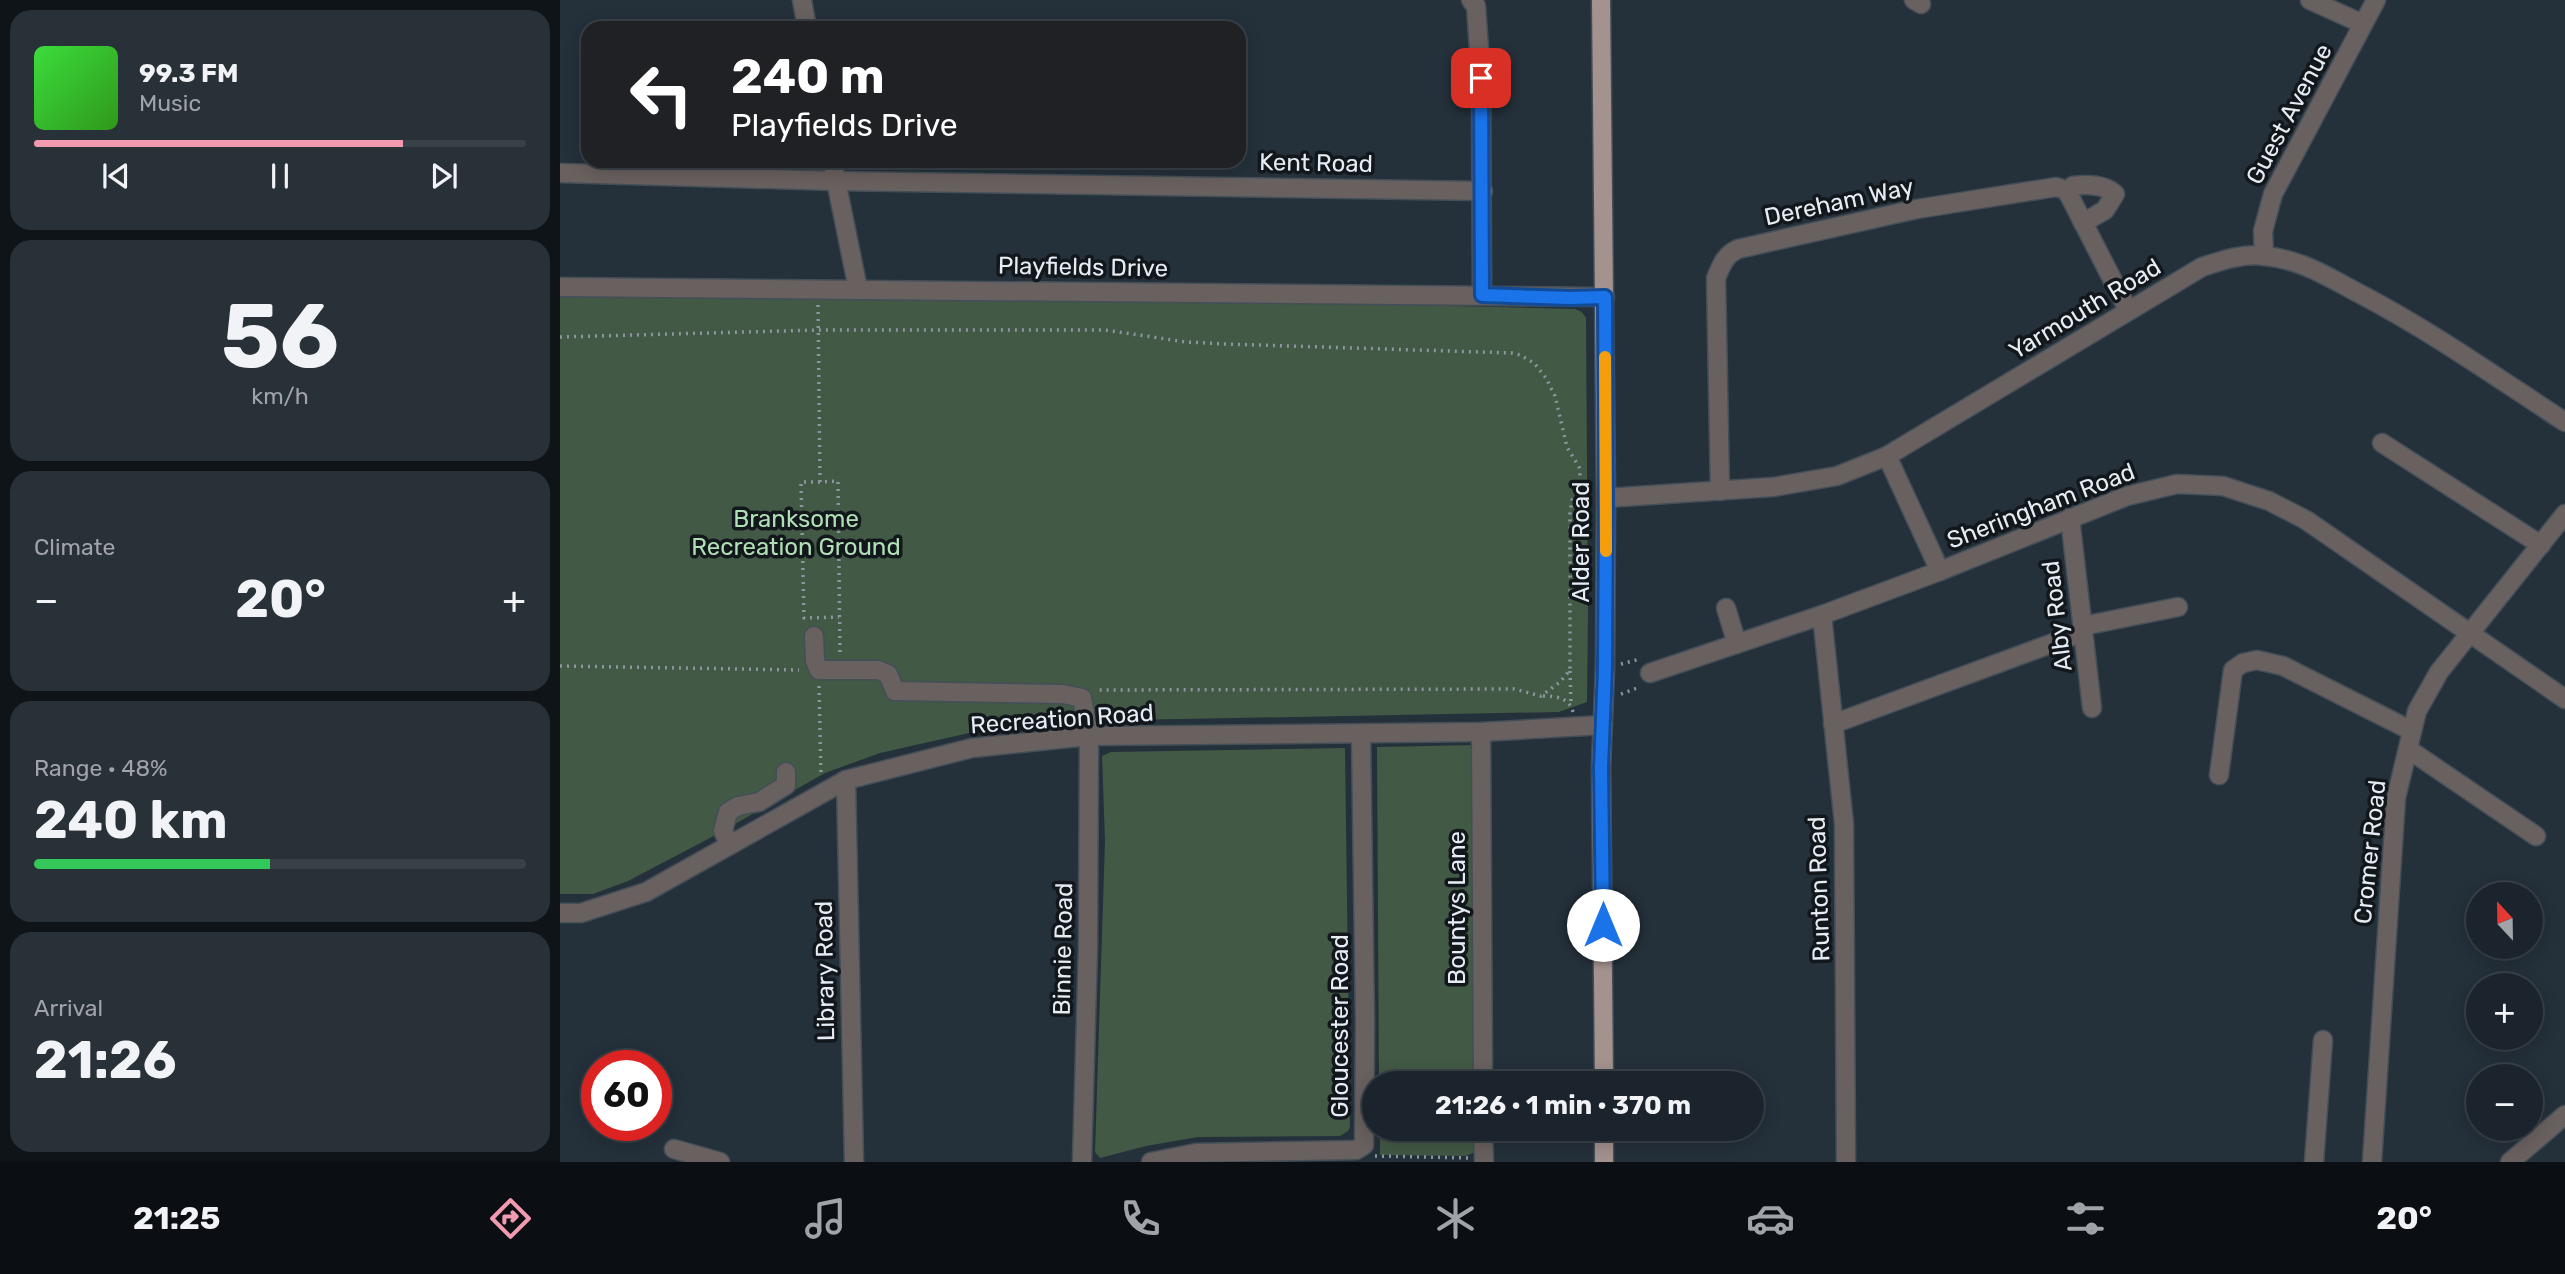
<!DOCTYPE html>
<meta charset="utf-8">
<style>
body{margin:0;font-family:Rubik,sans-serif;background:#283038;color:#f1f3f6;height:100vh;display:flex;flex-direction:column;font-size:26px;white-space:nowrap}
*{box-sizing:border-box;margin:0}
p{font-size:23px;color:#a0a4a9}
.icon{flex:none;width:38px;height:38px;fill:none;stroke:currentColor;stroke-width:2;stroke-linecap:round;stroke-linejoin:round}
.map{position:relative;flex:1;overflow:hidden}
.drawer{display:flex;flex-direction:column;gap:10px;padding:10px;background:#0f1418;width:560px}
.drawer>*{flex:none}
.banner{position:absolute;left:21px;top:21px;width:665px;height:147px;border-radius:21px;box-shadow:0 4px 18px #0003,0 0 0 2px #394148;background:#202124;color:#fff;overflow:hidden}
.needle{width:46px;rotate:338deg}
.tools{position:absolute;left:1906px;top:882px;display:grid;gap:14px}
.tools a{display:grid;place-items:center;width:77px;height:77px;border-radius:50%;background:#1b242c;box-shadow:0 4px 18px #0003,0 0 0 2px #394148;font-size:35px}
.speed{position:absolute;left:21px;top:1050px;display:flex;gap:14px;font-size:35px;font-weight:700;text-align:center}
.speed>*{display:grid;place-content:center;width:91px;height:91px;border-radius:50%;background:#1b242c;box-shadow:0 4px 18px #0003,0 0 0 2px #394148;line-height:1}
.speed .limit{border:10px solid #d22;background:#fff;color:#111}
.pin{position:absolute;display:grid;place-items:center;width:60px;height:60px;color:#fff;margin:-30px;border-radius:14px;box-shadow:0 4px 10px #0006}
.me{position:absolute;width:77px;margin:-38px;rotate:0deg;stroke-linejoin:round;filter:drop-shadow(0 0 5px #0008)}
.turn{display:flex;align-items:center;gap:24px;height:147px;padding:0 35px;font-size:32px}
.turn .icon{width:91px;height:91px;stroke-width:2.5}
.turn b{display:block;font-size:49px;line-height:60px}
.big{font-size:52px;font-weight:700;line-height:1.1}
.drawer .tile{flex:1;display:flex;flex-direction:column;justify-content:center;gap:10px;min-width:0;padding:0 24px;border-radius:21px;background:#283038}
.drawer .dial{align-items:center;gap:0}
.dial b{font-size:91px;line-height:1}
.song{display:flex;align-items:center;gap:21px}
.cover{width:84px;height:84px;border-radius:10px;background:linear-gradient(135deg,hsl(120 70% 55%),hsl(110 70% 35%))}
.played{height:7px;border-radius:4px;background:linear-gradient(90deg,#f29aaf 75%,#394148 75%)}
.keys{display:flex;justify-content:space-around;direction:ltr}
.heat{display:flex;justify-content:space-between;align-items:center;font-size:38px;direction:ltr}
.charge{height:10px;border-radius:5px;background:linear-gradient(90deg,#34c759 48%,#394148 0)}
.trip{position:absolute;left:802px;top:1071px;width:402px;height:70px;border-radius:35px;background:#1b242c;box-shadow:0 4px 18px #0003,0 0 0 2px #394148;font-weight:700;line-height:70px;text-align:center}
.menu{display:flex;height:112px;justify-content:space-around;align-items:center;background:#0b0e12;color:#a0a4a9}
.menu .icon{width:49px;height:49px}
.menu .on{color:#f29aaf}
.menu b{font-size:32px;color:#f1f3f6}
main{display:flex;flex:1;min-height:0}
.map>svg:first-child{display:block}
</style>
<main>
<section class="drawer">
<div class="tile">
<div class="song"><i class="cover"></i><div><b>99.3 FM</b><p>Music</p></div></div>
<div class="played"></div>
<div class="keys"><svg class="icon" aria-label="previous" viewBox="0 0 24 24"><path d="M18 5L8 12l10 7zM5 5v14"/></svg><svg class="icon" aria-label="pause" viewBox="0 0 24 24"><path d="M8 5v14M16 5v14"/></svg><svg class="icon" aria-label="next" viewBox="0 0 24 24"><path d="M6 5l10 7-10 7zM19 5v14"/></svg></div>
</div>
<div class="tile dial"><b>56</b><p>km/h</p></div>
<div class="tile"><p>Climate</p>
<div class="heat"><a>−</a><b class="big">20°</b><a>+</a></div>
</div>
<div class="tile"><p>Range · 48%</p><b class="big">240 km</b><div class="charge"></div></div>
<div class="tile"><p>Arrival</p><b class="big">21:26</b></div>
</section>
<div class="map">
<svg width="2005" height="1162" viewBox="0 0 2005 1162">
<rect width="100%" height="100%" fill="#24303a"/>
<!-- green -->
<g fill="#425945">
<path d="M0 294 635 300 1015 309 1022 312 1026 318 1028 613 1027 702 999 712 516 721 418 731 320 753 265 773 150 838 68 881 33 894H0Z"/>
<path d="M916 745 917 1083H819L817 747Z"/>
<path d="M785 748 790 1127 788 1131 780 1136 638 1137 586 1146 540 1158 535 1152 545 841 542 756 551 752Z"/>
<path d="M820 1129H917V1151L906 1156 820 1155Z"/>
</g>
<g fill="none" stroke-linecap="round" stroke-linejoin="round">
<defs>
<g id="minor">
<path d="M242 0 247 28"/>
<path d="M911 0 916 6 921 78 922 295"/>
<path d="M1354 0 1361 4"/>
<path d="M1750 0 1803 24"/>
<path d="M272 161 298 289"/>
<path d="M0 173 276 181 923 191"/>
<path d="M1509 195 1513 186C1528 184 1544 184 1555 194L1545 210 1523 223"/>
<path d="M1704 256 1703 231 1713 194 1816 0"/>
<path d="M0 287 1045 297"/>
<path d="M1822 443 1981 545"/>
<path d="M1327 456 1380 571"/>
<path d="M1160 491 1156 278C1162 264 1165 255 1178 249L1357 209 1496 187 1506 190 1509 195 1568 310"/>
<path d="M1046 498 1213 487 1277 476 1327 456 1642 267C1663 260 1684 253 1705 256 1744 260 1771 279 1804 296 1874 333 1939 379 2005 422"/>
<path d="M1510 518 1532 708"/>
<path d="M1166 608 1177 644"/>
<path d="M1262 615 1284 824 1286 1162"/>
<path d="M1523 626 1618 607"/>
<path d="M254 636 255 661 259 670H318L328 674 335 691 503 694 522 698 529 736 528 947 522 1162"/>
<path d="M1090 673 1262 615 1380 571 1567 496 1617 484 1663 486 1709 501 1746 520 2005 699"/>
<path d="M1273 724 1523 632"/>
<path d="M921 732 923 1083"/>
<path d="M1848 749 1976 836"/>
<path d="M1659 775 1673 670 1683 663 1697 660 1723 666 1852 731"/>
<path d="M286 780 294 1162"/>
<path d="M170 845 163 831 168 812 178 806 199 802 226 785V772"/>
<path d="M0 913H21L86 892 286 780 412 748 529 736 921 732 1043 725"/>
<path d="M923 1129 924 1162"/>
<path d="M114 1149 160 1162"/>
<path d="M591 1162 636 1153 796 1150 804 1145 805 1024 801 734"/>
<path d="M1754 1162 1763 1040"/>
<path d="M1812 1162 1836 798 1857 711 1879 672 2005 514"/>
<path d="M1950 1162 2005 1115"/>
</g>
<g id="major">
<path d="M1041 0 1046 498 1045 668 1041 767 1044 1083"/>
<path d="M1044 1129V1162"/>
</g>
</defs>
<!-- minor casing -->
<use href="#minor" stroke="#434e58" stroke-width="21"/>
<!-- major casing -->
<use href="#major" stroke="#434e58" stroke-width="21"/>
<!-- path -->
<g stroke="#8c969e" stroke-width="3.5" stroke-dasharray="2 5" stroke-linecap="butt">
<path d="M258 305 260 482 278 481 280 653"/>
<path d="M0 337 259 330H545L626 342 666 344 952 353 960 355 974 363 986 378 995 396 1007 447 1019 467 1021 484 1013 495 1010 513V670L1000 682 981 696 954 689 537 690"/>
<path d="M260 482H241L244 618 279 617"/>
<path d="M1061 664 1080 659"/>
<path d="M0 666 239 670"/>
<path d="M1010 671 1011 704"/>
<path d="M259 686 261 776"/>
<path d="M1061 694 1080 687"/>
<path d="M983 696C997 696 1009 698 1013 712"/>
<path d="M815 1156 909 1158"/>
</g>
<!-- minor -->
<use href="#minor" stroke="#69615f" stroke-width="18"/>
<!-- major -->
<use href="#major" stroke="#a3928e" stroke-width="18"/>
</g>
<g fill="none" stroke-linecap="round" stroke-linejoin="round">
<defs>
<path id="route" d="M921 78 922 295 1010 298 1045 297 1046 498 1045 668 1041 767 1043 925"/>
</defs>
<!-- route casing -->
<use href="#route" stroke="#114b97" stroke-width="18"/>
<!-- route -->
<use href="#route" stroke="#1a73e8" stroke-width="12"/>
<!-- slow -->
<path stroke="#f59e0b" stroke-width="12" d="M1045 357 1046 551"/>
</g>
<g text-anchor="middle" dominant-baseline="central" stroke-width="7" stroke-linejoin="round" paint-order="stroke">
<!-- street labels -->
<g font-size="24" fill="#e5ecf3" stroke="#12171c">
<text transform="translate(1729 114) rotate(-62)">Guest Avenue</text>
<text transform="translate(756 163) rotate(1)">Kent Road</text>
<text transform="translate(1279 202) rotate(-12)">Dereham Way</text>
<text transform="translate(523 267) rotate(1)">Playfields Drive</text>
<text transform="translate(1525 309) rotate(-31)">Yarmouth Road</text>
<text transform="translate(1481 506) rotate(-21)">Sheringham Road</text>
<text transform="translate(1021 542) rotate(-90)">Alder Road</text>
<text transform="translate(1497 616) rotate(-97)">Alby Road</text>
<text transform="translate(502 719) rotate(-4)">Recreation Road</text>
<text transform="translate(1810 852) rotate(-84)">Cromer Road</text>
<text transform="translate(1259 889) rotate(-92)">Runton Road</text>
<text transform="translate(897 908) rotate(-90)">Bountys Lane</text>
<text transform="translate(503 949) rotate(-89)">Binnie Road</text>
<text transform="translate(265 971) rotate(-91)">Library Road</text>
<text transform="translate(780 1026) rotate(-90)">Gloucester Road</text>
</g>
<!-- park labels -->
<g font-size="24" fill="#b1dfb5" stroke="#12171c">
<text x="236" y="519">Branksome<tspan x="236" dy="28">Recreation Ground</tspan></text>
</g>
</g>
</svg>
<div class="tools">
<a><svg class="needle" viewBox="-14 -14 28 28"><path d="M0-13l5 13h-10z" fill="#e53935"/><path d="M0 13l5-13h-10z" fill="#a0a4a9"/></svg></a>
<a>+</a>
<a>−</a>
</div>
<div class="speed"><div class="limit">60</div></div>
<div class="pin" style="left:921px;top:78px;background:#d93025"><svg class="icon" aria-label="arrive" viewBox="0 0 24 24"><path d="M6 21V4h12l-3 4 3 4H6"/></svg></div>
<svg class="me" style="left:1043px;top:925px" viewBox="-20 -20 40 40"><circle r="19" fill="#fff"/><path d="M0-13L10 11 0 6-10 11z" fill="#1a73e8"/></svg>
<div class="trip">21:26 · 1 min · 370 m</div>
<div class="banner">
<div class="turn"><svg class="icon" aria-label="left" viewBox="0 0 24 24"><path d="M17 20v-9H6M10 6l-5 5 5 5"/></svg><div><b>240 m</b>Playfields Drive</div></div>
</div>
</div>
</main>
<nav class="menu">
<b>21:25</b>
<svg class="icon on" aria-label="directions" viewBox="0 0 24 24"><path d="M12 3l9 9-9 9-9-9zM9 14v-3h6M13 9l2 2-2 2"/></svg>
<svg class="icon" aria-label="music" viewBox="0 0 24 24"><path d="M9 18V5l10-2v13"/><circle cx="6" cy="18" r="3"/><circle cx="16" cy="16" r="3"/></svg>
<svg class="icon" aria-label="phone" viewBox="0 0 24 24"><path d="M5 4h4l2 5-3 2q2 4 5 5l2-3 5 2v4C11 20 4 13 5 4z"/></svg>
<svg class="icon" aria-label="climate" viewBox="0 0 24 24"><path d="M12 3v18M4 7l16 10M4 17L20 7"/></svg>
<svg class="icon" aria-label="car" viewBox="0 0 24 24"><path d="M5 17H2v-5l4-1 3-4h7l3 4 3 1v5h-3M9 17h6M6 11h13"/><circle cx="7" cy="17" r="2"/><circle cx="17" cy="17" r="2"/></svg>
<svg class="icon" aria-label="filters" viewBox="0 0 24 24"><path d="M4 7h16M4 17h16"/><circle cx="9" cy="7" r="2"/><circle cx="15" cy="17" r="2"/></svg>
<b>20°</b>
</nav>
